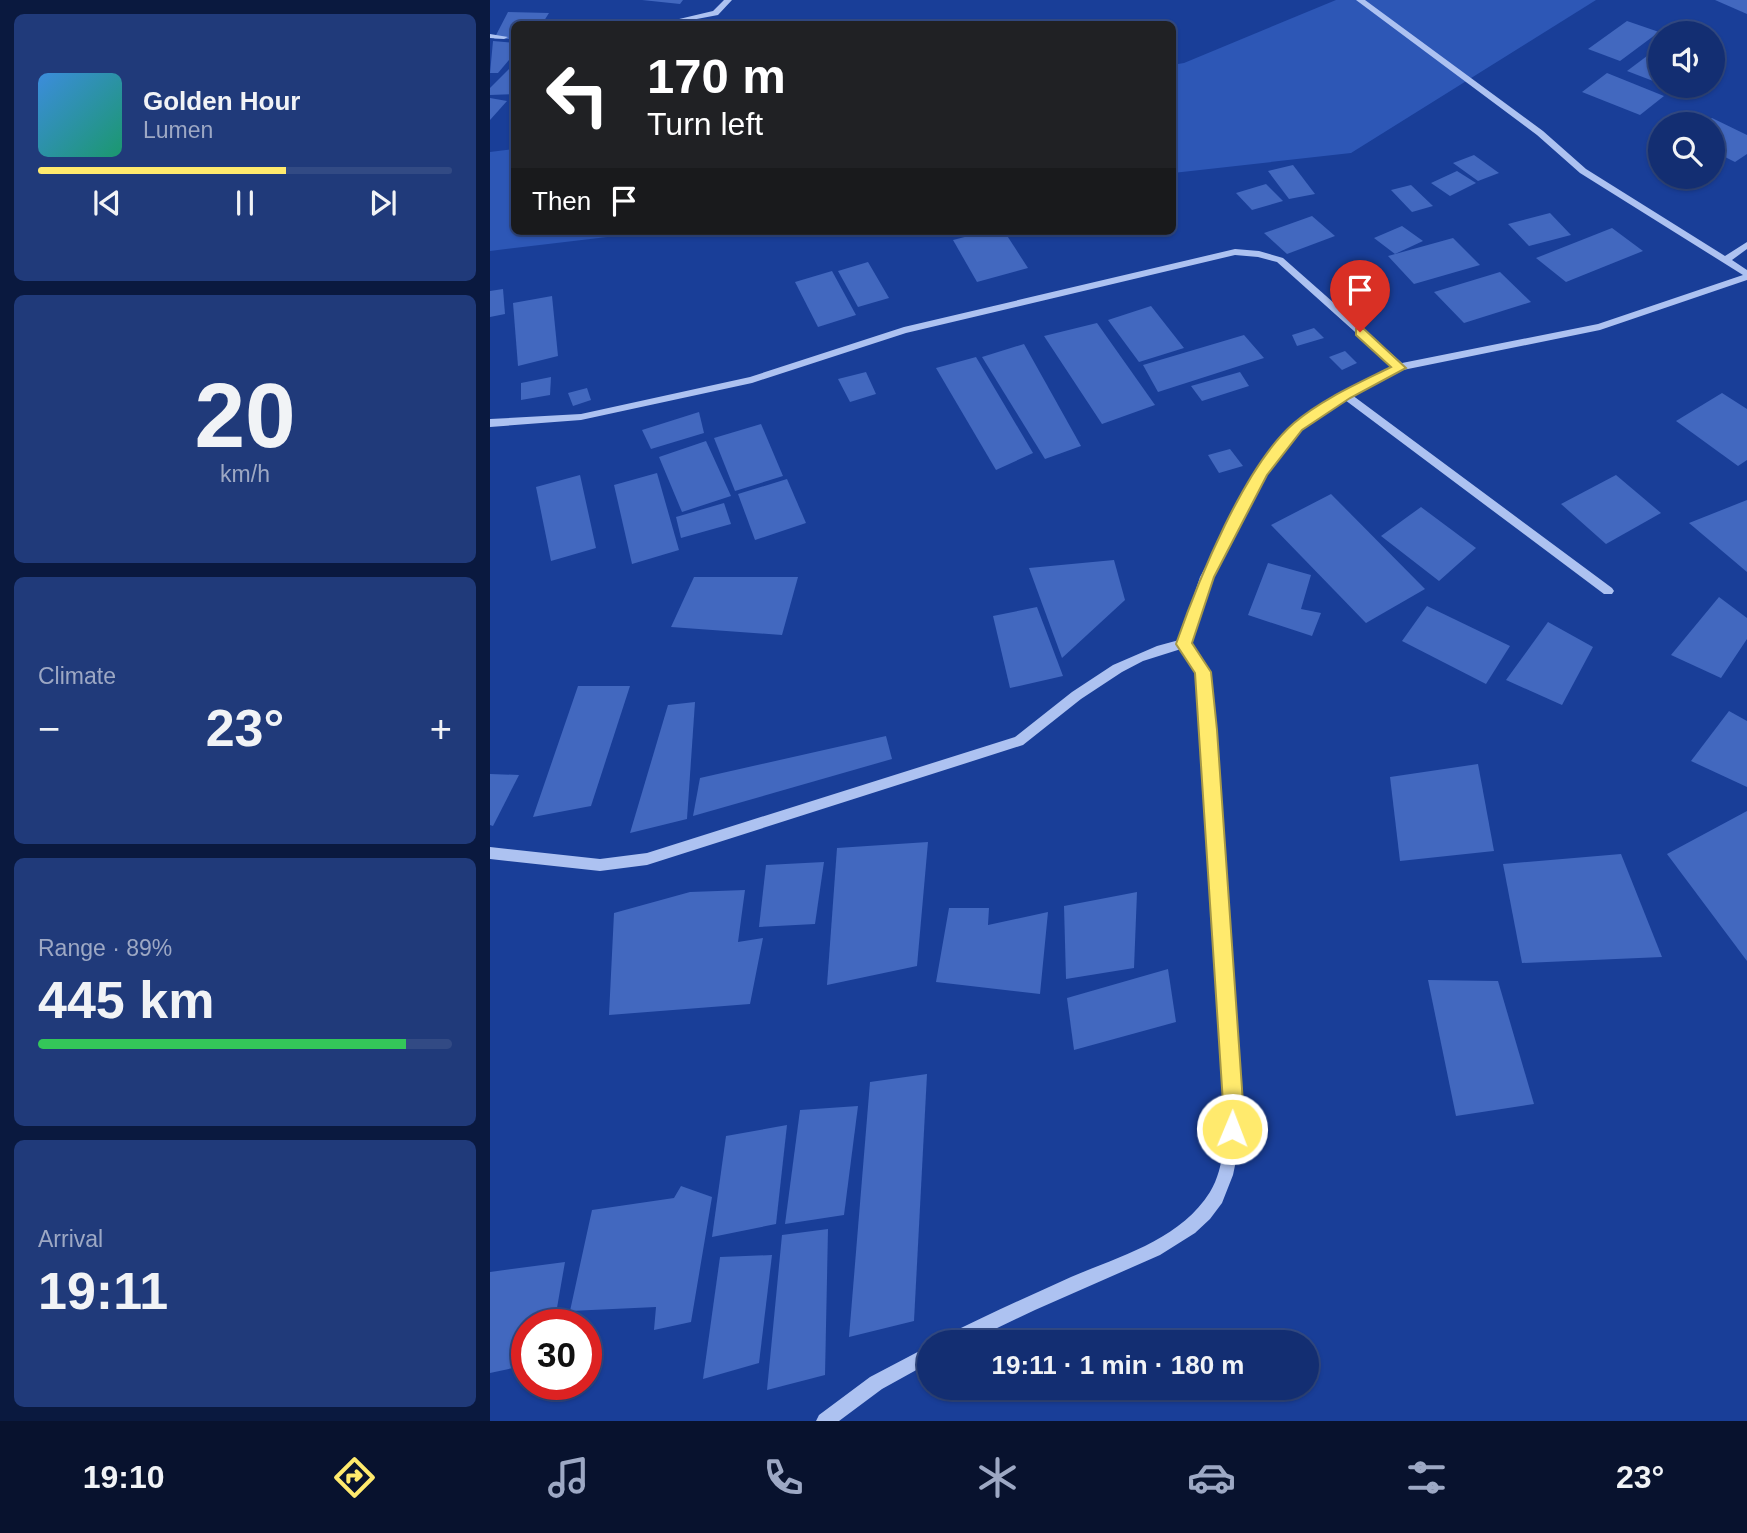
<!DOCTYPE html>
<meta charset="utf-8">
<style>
body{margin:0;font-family:Helvetica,sans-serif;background:#203a7a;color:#f1f3f6;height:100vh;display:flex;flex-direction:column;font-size:26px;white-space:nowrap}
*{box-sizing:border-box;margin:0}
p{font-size:23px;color:#9da8c4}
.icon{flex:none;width:38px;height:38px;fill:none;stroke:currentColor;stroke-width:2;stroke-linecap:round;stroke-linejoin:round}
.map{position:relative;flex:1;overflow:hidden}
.drawer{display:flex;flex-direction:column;gap:14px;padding:14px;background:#0a193f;width:490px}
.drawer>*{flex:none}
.hud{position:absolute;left:21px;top:21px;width:665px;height:214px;border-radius:10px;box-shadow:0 2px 5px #0004,0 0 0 2px #324a84;background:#202124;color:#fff;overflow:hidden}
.controls{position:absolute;left:1158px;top:21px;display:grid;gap:14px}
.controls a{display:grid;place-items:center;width:77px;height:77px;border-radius:50%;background:#132e72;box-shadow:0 2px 5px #0004,0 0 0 2px #324a84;font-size:35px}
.speed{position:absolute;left:21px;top:1309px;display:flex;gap:14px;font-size:35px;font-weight:700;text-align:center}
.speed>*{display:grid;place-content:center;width:91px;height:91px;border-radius:50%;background:#132e72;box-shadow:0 2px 5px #0004,0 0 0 2px #324a84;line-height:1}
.speed .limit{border:10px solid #d22;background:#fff;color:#111}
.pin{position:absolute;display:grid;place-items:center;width:60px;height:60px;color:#fff;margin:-72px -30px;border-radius:50% 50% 50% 0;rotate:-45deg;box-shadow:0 0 7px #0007}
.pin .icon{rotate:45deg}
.me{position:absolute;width:77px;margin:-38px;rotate:1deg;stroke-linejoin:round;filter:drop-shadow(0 0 5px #0008)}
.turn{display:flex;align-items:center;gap:24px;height:147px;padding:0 21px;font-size:32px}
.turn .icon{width:91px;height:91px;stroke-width:2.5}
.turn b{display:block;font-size:49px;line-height:60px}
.then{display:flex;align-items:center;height:66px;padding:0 21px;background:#0003;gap:14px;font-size:26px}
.big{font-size:52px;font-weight:600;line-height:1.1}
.drawer .card{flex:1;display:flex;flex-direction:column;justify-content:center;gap:10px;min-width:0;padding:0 24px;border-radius:10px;background:#203a7a}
.drawer .dial{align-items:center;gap:0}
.dial b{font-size:91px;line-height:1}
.song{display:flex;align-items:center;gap:21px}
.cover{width:84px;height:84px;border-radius:10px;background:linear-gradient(135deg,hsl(210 70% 55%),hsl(160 70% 35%))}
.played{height:7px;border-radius:4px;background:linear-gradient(90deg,#ffea6d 60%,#324a84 60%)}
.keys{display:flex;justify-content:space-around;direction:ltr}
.heat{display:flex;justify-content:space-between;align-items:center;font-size:38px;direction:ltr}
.charge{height:10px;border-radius:5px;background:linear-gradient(90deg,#34c759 89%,#324a84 0)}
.trip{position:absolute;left:427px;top:1330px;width:402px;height:70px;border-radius:35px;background:#132e72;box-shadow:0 2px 5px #0004,0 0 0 2px #324a84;font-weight:600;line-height:70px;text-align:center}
.dock{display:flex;height:112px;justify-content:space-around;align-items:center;background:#08122e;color:#9da8c4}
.dock .icon{width:49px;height:49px}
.dock .active{color:#ffea6d}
.dock b{font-size:32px;color:#f1f3f6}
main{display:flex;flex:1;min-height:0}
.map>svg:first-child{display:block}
</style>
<main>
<section class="drawer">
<div class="card">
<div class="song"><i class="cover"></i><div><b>Golden Hour</b><p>Lumen</p></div></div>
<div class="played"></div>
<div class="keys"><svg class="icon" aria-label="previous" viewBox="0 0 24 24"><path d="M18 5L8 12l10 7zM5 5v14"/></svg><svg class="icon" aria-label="pause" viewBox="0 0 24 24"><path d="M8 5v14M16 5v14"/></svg><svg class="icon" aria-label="next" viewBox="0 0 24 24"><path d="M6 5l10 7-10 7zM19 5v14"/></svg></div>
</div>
<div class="card dial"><b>20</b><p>km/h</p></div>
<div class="card"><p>Climate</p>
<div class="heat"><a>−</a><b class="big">23°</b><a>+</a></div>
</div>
<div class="card"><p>Range · 89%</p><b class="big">445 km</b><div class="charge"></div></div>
<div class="card"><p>Arrival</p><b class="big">19:11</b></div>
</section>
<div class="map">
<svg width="1257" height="1421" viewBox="0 0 1257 1421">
<rect width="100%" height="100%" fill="#193e98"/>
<!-- green -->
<g fill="#2d57b6">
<path d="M846 0H1106L861 153 683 173 682 65 694 63Z"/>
<path d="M24 149V231H168L0 251V152Z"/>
</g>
<!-- building -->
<g fill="#4268bf">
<path d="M152 0H193L190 4Z"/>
<path d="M1225 0H1257V14Z"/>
<path d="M18 12 59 13 52 24H24V39H4Z"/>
<path d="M1137 21 1169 32 1130 61 1098 49Z"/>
<path d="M3 41 24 43V54L8 73H0Z"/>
<path d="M1169 47 1171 84 1137 71Z"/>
<path d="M21 67H24V94L0 95V88Z"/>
<path d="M1117 73 1174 96 1150 115 1092 92Z"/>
<path d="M0 98 17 101 0 120Z"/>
<path d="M1222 118 1257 135V154L1245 162 1223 151V124H1213Z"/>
<path d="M984 155 1009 173 988 181 963 163Z"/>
<path d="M803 165 825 194 799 199 778 171Z"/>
<path d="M967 171 986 183 960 196 941 183Z"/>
<path d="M776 184 793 201 762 210 746 193Z"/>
<path d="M921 185 943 206 922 212 901 190Z"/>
<path d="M1060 213 1081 235 1039 246 1018 224Z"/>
<path d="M822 216 845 236 797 254 774 233Z"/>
<path d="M912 226 933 241 905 254 884 238Z"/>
<path d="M1122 228 1153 251 1076 282 1046 258Z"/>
<path d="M498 231H514L538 268 487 282 463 240Z"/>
<path d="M963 238 990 265 924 284 898 256Z"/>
<path d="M378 262 399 298 368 307 348 271Z"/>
<path d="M342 271 366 315 328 327 305 282Z"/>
<path d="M1010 272 1041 302 974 323 944 292Z"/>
<path d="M13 289 15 314 0 317V291Z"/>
<path d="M62 296 68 356 28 366 23 303Z"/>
<path d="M661 306 694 348 649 362 618 320Z"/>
<path d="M607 323 665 405 612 424 554 336Z"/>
<path d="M824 328 834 338 807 346 802 335Z"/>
<path d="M754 335 774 358 668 392 653 365Z"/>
<path d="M534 344 591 446 555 459 492 357Z"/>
<path d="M855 351 867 363 852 370 839 357Z"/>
<path d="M486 357 543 453 506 470 446 368Z"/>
<path d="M376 372 386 394 360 402 348 379Z"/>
<path d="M750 372 759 386 712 401 701 386Z"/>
<path d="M61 377 60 395 31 400V383Z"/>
<path d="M97 388 101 400 83 406 78 393Z"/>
<path d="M1232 393 1257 409V460L1248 466 1186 421Z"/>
<path d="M209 412 214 433 161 449 152 430Z"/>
<path d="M271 424 293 476 245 491 224 438Z"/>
<path d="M216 441 241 496 192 512 169 457Z"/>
<path d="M740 449 753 466 729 473 718 455Z"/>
<path d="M167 473 189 550 142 564 124 485Z"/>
<path d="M90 475 106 548 61 561 46 487Z"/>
<path d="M1126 475 1171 513 1116 544 1071 504Z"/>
<path d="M297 479 316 523 265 540 248 494Z"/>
<path d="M841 494 935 589 876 623 781 525Z"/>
<path d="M1257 500V572L1199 523Z"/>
<path d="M234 503 241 524 191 538 186 517Z"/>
<path d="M931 507 986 548 949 581 891 536Z"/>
<path d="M624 560 635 600 572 658 539 568Z"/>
<path d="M778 563 821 575 811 609 831 613 822 636 758 615Z"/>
<path d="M204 577H308L292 635 181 627Z"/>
<path d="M1229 597 1257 618V639L1231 678 1181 655Z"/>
<path d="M937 606 1020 646 996 684 912 641Z"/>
<path d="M547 607 573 676 520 688 503 616Z"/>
<path d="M1058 622 1103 647 1072 705 1016 680Z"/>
<path d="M88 686H140L101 806 43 817Z"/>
<path d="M205 702 197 819 140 833 178 705Z"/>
<path d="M1239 711 1257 721V787L1201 761Z"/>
<path d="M396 736 402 759 203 816 210 778Z"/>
<path d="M988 764 1004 851 910 861 900 777Z"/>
<path d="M0 774 29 775 3 826 0 825Z"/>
<path d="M1257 811V961L1177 854Z"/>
<path d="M438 842 427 966 337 985 347 848Z"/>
<path d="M1131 854 1172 957 1032 963 1013 864Z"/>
<path d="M334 862 325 924 269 927 276 865Z"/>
<path d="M255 890 248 942 273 938 260 1004 119 1015 124 913 200 892Z"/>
<path d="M647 892 644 968 576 979 574 906Z"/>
<path d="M459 908H499L498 925 558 912 550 994 446 982Z"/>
<path d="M678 969 686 1022 584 1050 577 998Z"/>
<path d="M938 980 1008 981 1044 1104 966 1116Z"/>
<path d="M437 1074 424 1321 359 1337 380 1082Z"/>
<path d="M368 1106 354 1215 295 1224 310 1110Z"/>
<path d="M297 1125 286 1224 222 1237 236 1136Z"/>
<path d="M191 1186 222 1197 201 1322 164 1330 166 1307 80 1311 102 1210 184 1198Z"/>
<path d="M338 1229 335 1375 277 1390 292 1235Z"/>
<path d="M282 1255 269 1363 213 1379 230 1257Z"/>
<path d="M75 1262 64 1325H37V1365L0 1373V1272Z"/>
</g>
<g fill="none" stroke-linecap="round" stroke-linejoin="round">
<!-- minor -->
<g fill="#adc2f1" fill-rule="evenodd">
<path d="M234 0H242L228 15 180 24H168L223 11Z"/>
<path d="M866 0H875L1053 131 1096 169 1235 256 1257 242V249L1242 260 1257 270V280L1110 330 913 370 862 395 1122 588 1124 591 1122 594H1114L855 400 812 429 776 474 722 577 700 643 719 672 725 730 751 1103 748 1151 743 1175 732 1203 720 1219 705 1233 670 1255 545 1310 478 1342H453L455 1336C496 1315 539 1296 581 1277 630 1256 690 1240 720 1192 736 1166 734 1132 735 1103L713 730 707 673 691 649 653 661 632 672 591 699 533 745 157 865 110 871 0 859V847L110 859 157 853 525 737 582 692 623 665 667 646 689 640 710 577 768 469 804 425 851 393 903 366 787 262 768 257 745 255 416 333 262 383 91 420 0 427V419L91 414 260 377 414 327 745 249 769 251 793 258 912 363 1108 324 1253 275 1090 173 1047 135Z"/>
<path d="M0 34 18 37 14 39 0 38Z"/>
<path d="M439 1346V1363L392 1389 349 1421H326L329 1415 380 1377Z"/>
</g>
</g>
<!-- route -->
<path fill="#ffea6d" stroke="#a69847" stroke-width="2" d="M866 329H874L916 368 860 398 812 430 777 475 724 577 702 643 721 672 727 730 753 1103 749 1136 742 1139 735 1136 732 1129 733 1103 705 673 686 644C708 581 754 466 804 423 832 399 869 383 901 367L866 335Z"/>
</svg>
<div class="controls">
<a><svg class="icon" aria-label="sound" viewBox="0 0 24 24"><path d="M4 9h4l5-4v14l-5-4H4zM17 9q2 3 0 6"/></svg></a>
<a><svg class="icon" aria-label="search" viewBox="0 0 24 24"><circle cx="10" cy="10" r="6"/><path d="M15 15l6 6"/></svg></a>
</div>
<div class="speed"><div class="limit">30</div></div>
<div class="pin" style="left:870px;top:332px;background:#d93025"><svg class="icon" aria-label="arrive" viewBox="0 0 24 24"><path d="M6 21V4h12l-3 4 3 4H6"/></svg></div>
<svg class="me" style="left:742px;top:1129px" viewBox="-20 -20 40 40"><circle r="17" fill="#ffea6d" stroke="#fff" stroke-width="3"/><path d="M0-11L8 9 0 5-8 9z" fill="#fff"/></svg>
<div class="trip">19:11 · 1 min · 180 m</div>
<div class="hud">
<div class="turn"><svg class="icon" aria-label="left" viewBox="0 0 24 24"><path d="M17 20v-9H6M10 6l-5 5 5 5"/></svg><div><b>170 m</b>Turn left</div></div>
<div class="then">Then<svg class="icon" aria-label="arrive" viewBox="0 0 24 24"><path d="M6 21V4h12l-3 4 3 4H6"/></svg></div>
</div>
</div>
</main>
<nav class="dock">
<b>19:10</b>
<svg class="icon active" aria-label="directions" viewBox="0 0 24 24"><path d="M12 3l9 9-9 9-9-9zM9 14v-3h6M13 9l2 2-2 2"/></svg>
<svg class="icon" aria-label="music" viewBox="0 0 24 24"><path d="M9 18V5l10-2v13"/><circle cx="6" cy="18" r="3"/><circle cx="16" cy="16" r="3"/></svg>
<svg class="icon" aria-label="phone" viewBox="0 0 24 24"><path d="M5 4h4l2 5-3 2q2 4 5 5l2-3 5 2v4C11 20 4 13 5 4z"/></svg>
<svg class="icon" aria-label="climate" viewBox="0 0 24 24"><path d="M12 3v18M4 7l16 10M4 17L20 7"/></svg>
<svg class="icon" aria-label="car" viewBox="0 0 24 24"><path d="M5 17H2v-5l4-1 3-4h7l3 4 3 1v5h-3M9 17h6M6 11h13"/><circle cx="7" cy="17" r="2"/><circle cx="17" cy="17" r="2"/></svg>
<svg class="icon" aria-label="filters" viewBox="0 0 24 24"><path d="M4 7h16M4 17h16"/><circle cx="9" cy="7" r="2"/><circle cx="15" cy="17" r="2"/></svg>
<b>23°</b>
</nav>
